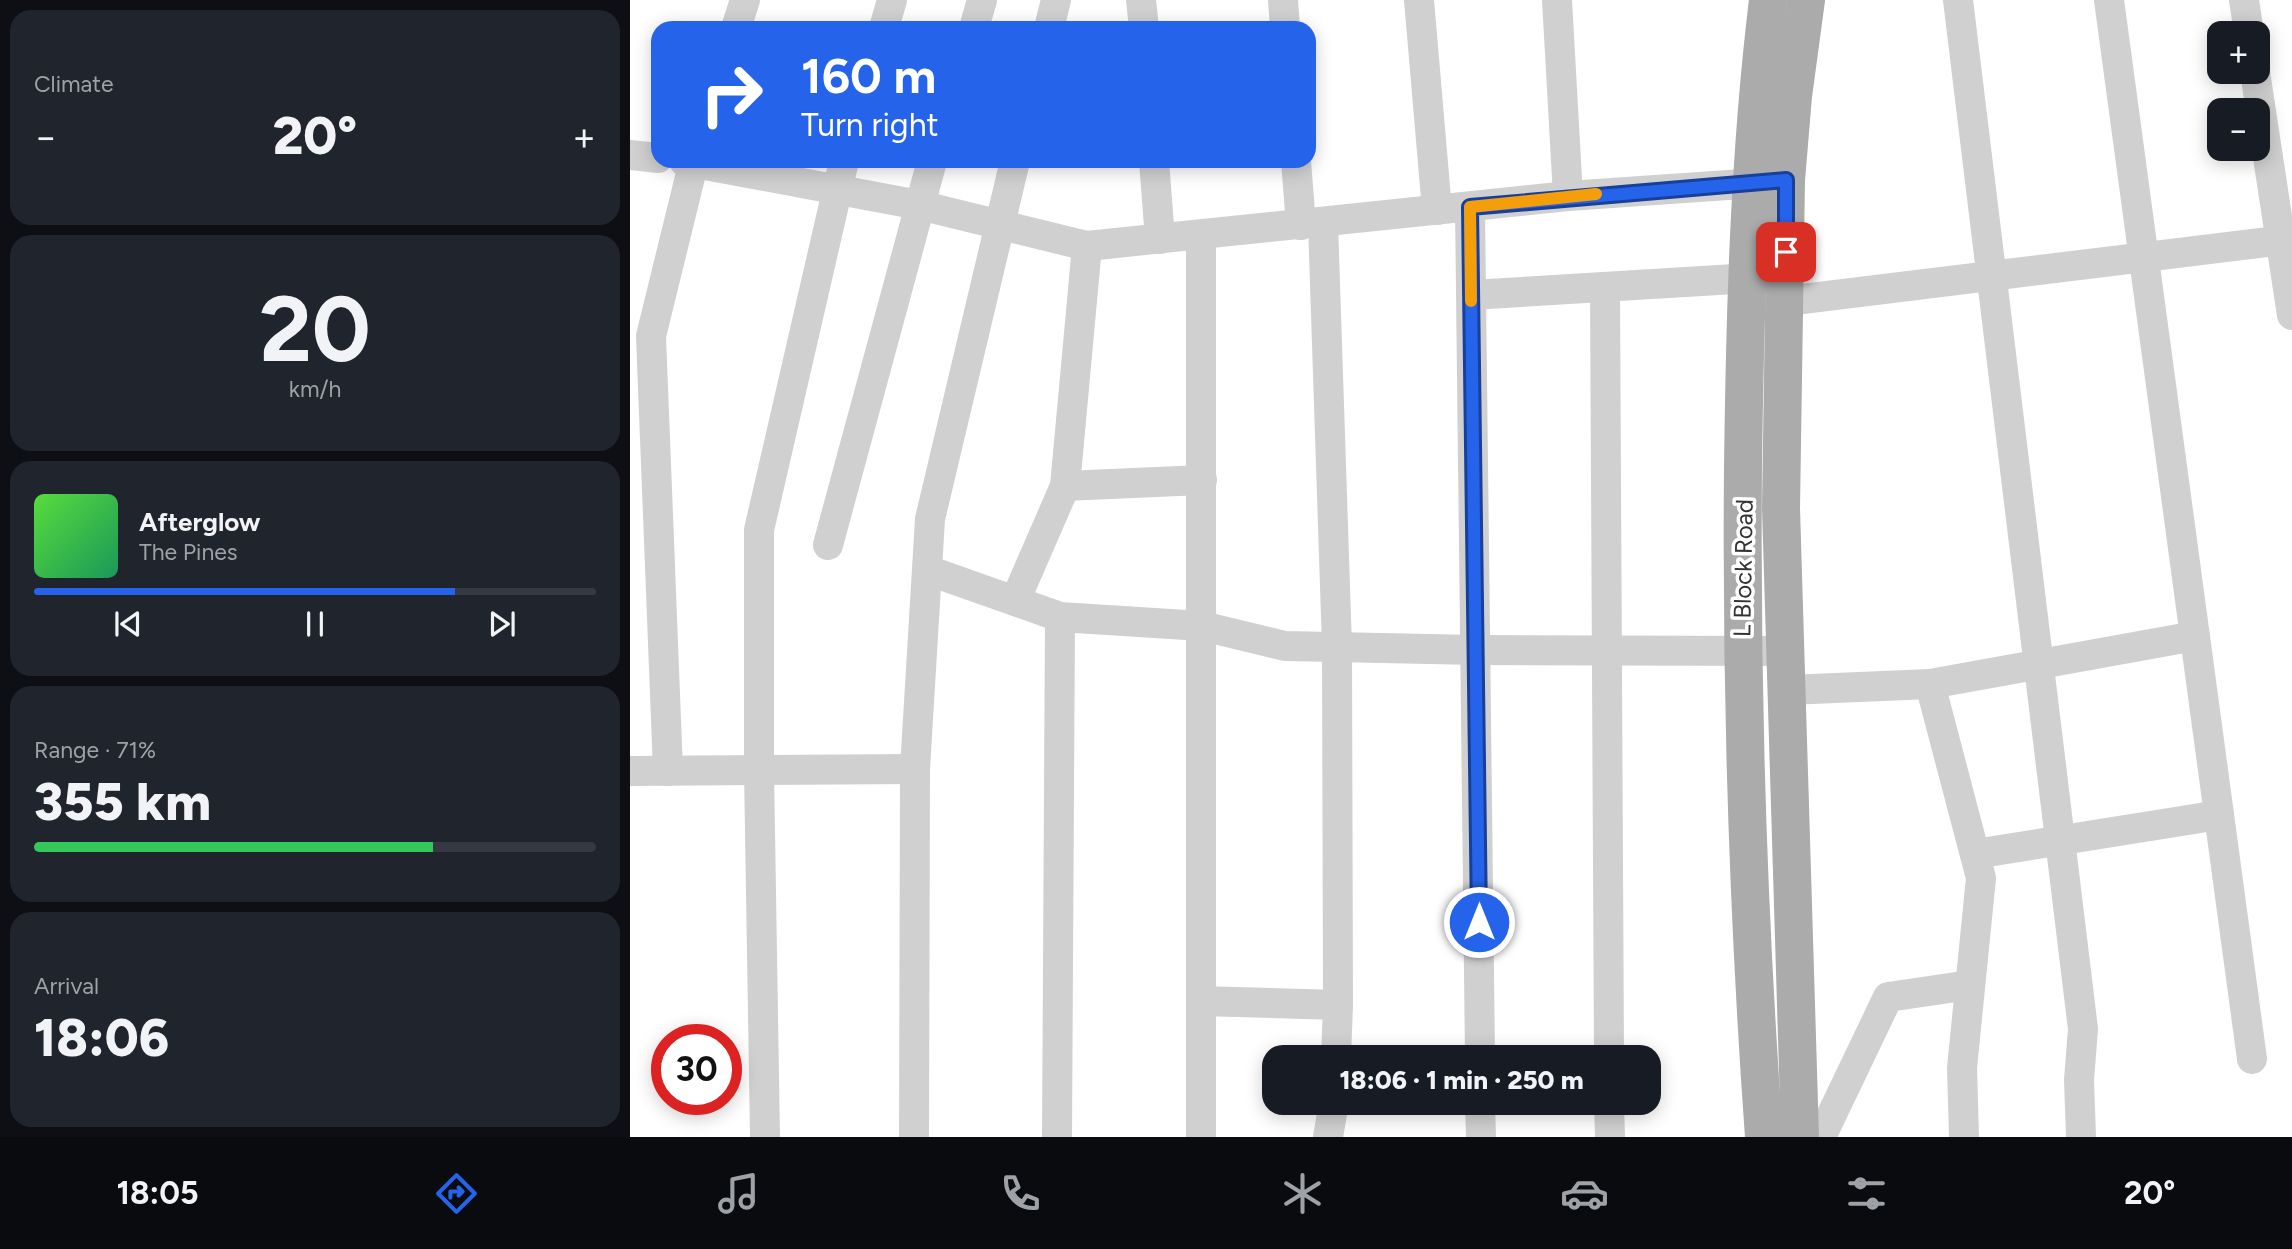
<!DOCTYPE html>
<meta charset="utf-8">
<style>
body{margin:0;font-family:Figtree,sans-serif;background:#20242c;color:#f1f3f6;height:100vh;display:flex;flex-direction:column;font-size:26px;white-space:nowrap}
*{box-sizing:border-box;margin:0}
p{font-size:23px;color:#9ea1a6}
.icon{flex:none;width:38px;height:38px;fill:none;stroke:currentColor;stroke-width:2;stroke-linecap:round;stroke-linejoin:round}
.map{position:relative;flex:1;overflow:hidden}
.drawer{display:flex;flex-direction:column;gap:10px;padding:10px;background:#0d0f14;width:630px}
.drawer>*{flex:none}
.guide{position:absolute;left:21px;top:21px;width:665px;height:147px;border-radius:21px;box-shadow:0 4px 18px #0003;background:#2563eb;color:#fff;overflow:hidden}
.buttons{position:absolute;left:1577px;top:21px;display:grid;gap:14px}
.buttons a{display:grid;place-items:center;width:63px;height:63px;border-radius:14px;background:#171b24;box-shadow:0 4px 18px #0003;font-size:35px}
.speed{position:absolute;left:21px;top:1024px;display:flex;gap:14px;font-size:35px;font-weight:700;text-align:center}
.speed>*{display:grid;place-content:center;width:91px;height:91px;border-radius:50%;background:#171b24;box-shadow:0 4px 18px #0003;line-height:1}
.speed .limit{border:10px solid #d22;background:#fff;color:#111}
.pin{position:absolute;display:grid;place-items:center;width:60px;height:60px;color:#fff;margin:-30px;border-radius:14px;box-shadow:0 4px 10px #0006}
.me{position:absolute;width:77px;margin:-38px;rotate:0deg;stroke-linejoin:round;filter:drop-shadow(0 0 5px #0008)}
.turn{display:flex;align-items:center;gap:24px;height:147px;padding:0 35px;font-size:32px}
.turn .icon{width:91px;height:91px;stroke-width:2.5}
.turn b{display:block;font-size:49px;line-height:60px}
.big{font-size:52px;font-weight:800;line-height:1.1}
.drawer .card{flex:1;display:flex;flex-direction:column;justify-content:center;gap:10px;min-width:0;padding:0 24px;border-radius:21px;background:#20242c}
.drawer .dial{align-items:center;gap:0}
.dial b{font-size:91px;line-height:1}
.song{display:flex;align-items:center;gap:21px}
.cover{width:84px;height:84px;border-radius:10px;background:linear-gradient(135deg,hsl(110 70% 55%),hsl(150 70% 35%))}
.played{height:7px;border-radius:4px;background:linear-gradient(90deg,#2563eb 75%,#363941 75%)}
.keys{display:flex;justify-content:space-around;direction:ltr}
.heat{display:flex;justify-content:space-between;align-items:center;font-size:38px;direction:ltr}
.charge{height:10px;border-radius:5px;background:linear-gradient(90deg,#34c759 71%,#363941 0)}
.trip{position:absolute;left:632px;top:1045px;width:399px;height:70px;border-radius:21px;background:#171b24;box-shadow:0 4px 18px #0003;font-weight:800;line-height:70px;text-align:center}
.menu{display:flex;height:112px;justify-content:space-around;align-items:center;background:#090b0e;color:#9ea1a6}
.menu .icon{width:49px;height:49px}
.menu .selected{color:#2563eb}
.menu b{font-size:32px;color:#f1f3f6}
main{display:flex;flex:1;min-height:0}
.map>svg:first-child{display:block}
</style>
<main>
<section class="drawer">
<div class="card"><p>Climate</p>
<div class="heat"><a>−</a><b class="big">20°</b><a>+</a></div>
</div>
<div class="card dial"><b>20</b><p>km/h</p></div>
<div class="card">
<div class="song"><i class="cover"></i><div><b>Afterglow</b><p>The Pines</p></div></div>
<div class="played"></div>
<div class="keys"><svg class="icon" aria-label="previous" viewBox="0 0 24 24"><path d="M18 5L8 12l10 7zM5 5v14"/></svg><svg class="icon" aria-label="pause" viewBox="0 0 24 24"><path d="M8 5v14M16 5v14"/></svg><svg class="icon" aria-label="next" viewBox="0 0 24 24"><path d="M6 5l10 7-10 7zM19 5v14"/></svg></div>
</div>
<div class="card"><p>Range · 71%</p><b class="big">355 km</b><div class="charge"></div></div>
<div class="card"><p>Arrival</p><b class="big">18:06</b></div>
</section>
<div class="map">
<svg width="1662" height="1137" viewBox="0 0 1662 1137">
<rect width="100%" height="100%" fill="#fff"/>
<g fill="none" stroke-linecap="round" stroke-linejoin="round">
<!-- minor -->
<g stroke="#d0d0d0" stroke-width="30">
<path d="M511 0 514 28"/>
<path d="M653 0 655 28"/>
<path d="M789 0 807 210"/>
<path d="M927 0 938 196"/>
<path d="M1328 0 1453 1029 1449 1080 1451 1137"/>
<path d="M1479 0 1622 1059"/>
<path d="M1614 0 1619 33"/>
<path d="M106 28 115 0"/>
<path d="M254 28 262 0"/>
<path d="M344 28 352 0"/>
<path d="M419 28 426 0"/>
<path d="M1625 72 1662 315"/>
<path d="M0 155 28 158"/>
<path d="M54 161 289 205 457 246 938 196 1142 182"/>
<path d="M524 161 530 239"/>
<path d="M666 161 671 225"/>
<path d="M840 207 850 1057"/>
<path d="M693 223 707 647 708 1005"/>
<path d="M975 287 979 1057"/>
<path d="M841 295 1138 277"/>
<path d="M1156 301 1662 239"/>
<path d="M435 486 572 480"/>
<path d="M198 545 302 161"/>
<path d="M297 570 430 617 572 626 655 646 847 650 1156 651"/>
<path d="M385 601 435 486 457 246"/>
<path d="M1300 684 1351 878 1332 1068 1334 1137"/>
<path d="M1158 690 1300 684 1565 636"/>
<path d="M0 771 285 769"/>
<path d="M38 771 21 336 64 161"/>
<path d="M1345 854 1589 815"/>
<path d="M571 1001 708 1005 706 1057"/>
<path d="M850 1102 851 1137"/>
<path d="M979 1102 980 1137"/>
<path d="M135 1137 129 770V530L214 161"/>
<path d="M284 1137 285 769 300 519 385 161"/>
<path d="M427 1137 430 617"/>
<path d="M571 1137V235"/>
<path d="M698 1137 704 1102"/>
<path d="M1191 1137 1258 997 1340 985"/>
</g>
<!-- major -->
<g stroke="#ababab" stroke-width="38">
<path d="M1134 1137C1118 914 1111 691 1113 468 1115 310 1119 157 1138 0"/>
<path d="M1170 1137 1151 508 1156 180 1163 96 1176 0"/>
</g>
</g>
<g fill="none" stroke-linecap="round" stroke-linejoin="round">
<defs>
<path id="route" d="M849 922 840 207 1156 180V252"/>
</defs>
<!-- route casing -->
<use href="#route" stroke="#184099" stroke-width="18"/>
<!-- route -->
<use href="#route" stroke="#2563eb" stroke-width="12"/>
<!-- slow -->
<path stroke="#f59e0b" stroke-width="12" d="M841 301 840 207 966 194"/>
</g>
<g text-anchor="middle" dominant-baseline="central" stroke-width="7" stroke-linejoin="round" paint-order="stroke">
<!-- street labels -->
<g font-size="24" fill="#333" stroke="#fff">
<text transform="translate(1113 568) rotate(-89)">L Block Road</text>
</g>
</g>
</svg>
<div class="buttons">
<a>+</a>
<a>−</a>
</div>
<div class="speed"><div class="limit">30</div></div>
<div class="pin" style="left:1156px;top:252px;background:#d93025"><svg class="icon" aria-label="arrive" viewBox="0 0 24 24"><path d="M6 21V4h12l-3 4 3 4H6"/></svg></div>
<svg class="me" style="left:849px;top:922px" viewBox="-20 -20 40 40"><circle r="17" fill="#2563eb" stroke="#fff" stroke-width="3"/><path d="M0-11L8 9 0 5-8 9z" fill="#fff"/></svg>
<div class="trip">18:06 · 1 min · 250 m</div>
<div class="guide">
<div class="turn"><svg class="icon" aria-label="right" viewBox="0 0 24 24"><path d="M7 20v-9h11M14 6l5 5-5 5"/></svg><div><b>160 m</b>Turn right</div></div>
</div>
</div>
</main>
<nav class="menu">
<b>18:05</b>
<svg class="icon selected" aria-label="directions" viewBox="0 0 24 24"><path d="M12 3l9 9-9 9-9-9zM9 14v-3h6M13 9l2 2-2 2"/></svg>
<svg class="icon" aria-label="music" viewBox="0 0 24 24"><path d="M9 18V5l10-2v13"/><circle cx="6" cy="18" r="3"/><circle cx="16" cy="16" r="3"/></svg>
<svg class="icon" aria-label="phone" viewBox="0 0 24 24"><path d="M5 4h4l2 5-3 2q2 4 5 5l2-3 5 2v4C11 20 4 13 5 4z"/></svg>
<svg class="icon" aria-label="climate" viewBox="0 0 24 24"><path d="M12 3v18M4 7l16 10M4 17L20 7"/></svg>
<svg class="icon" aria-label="car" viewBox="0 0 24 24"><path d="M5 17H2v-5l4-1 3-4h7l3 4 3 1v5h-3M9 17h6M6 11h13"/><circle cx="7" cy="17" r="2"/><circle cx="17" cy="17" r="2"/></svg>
<svg class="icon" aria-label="filters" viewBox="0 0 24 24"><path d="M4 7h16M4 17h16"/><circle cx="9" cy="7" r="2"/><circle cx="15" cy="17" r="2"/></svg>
<b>20°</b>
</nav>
